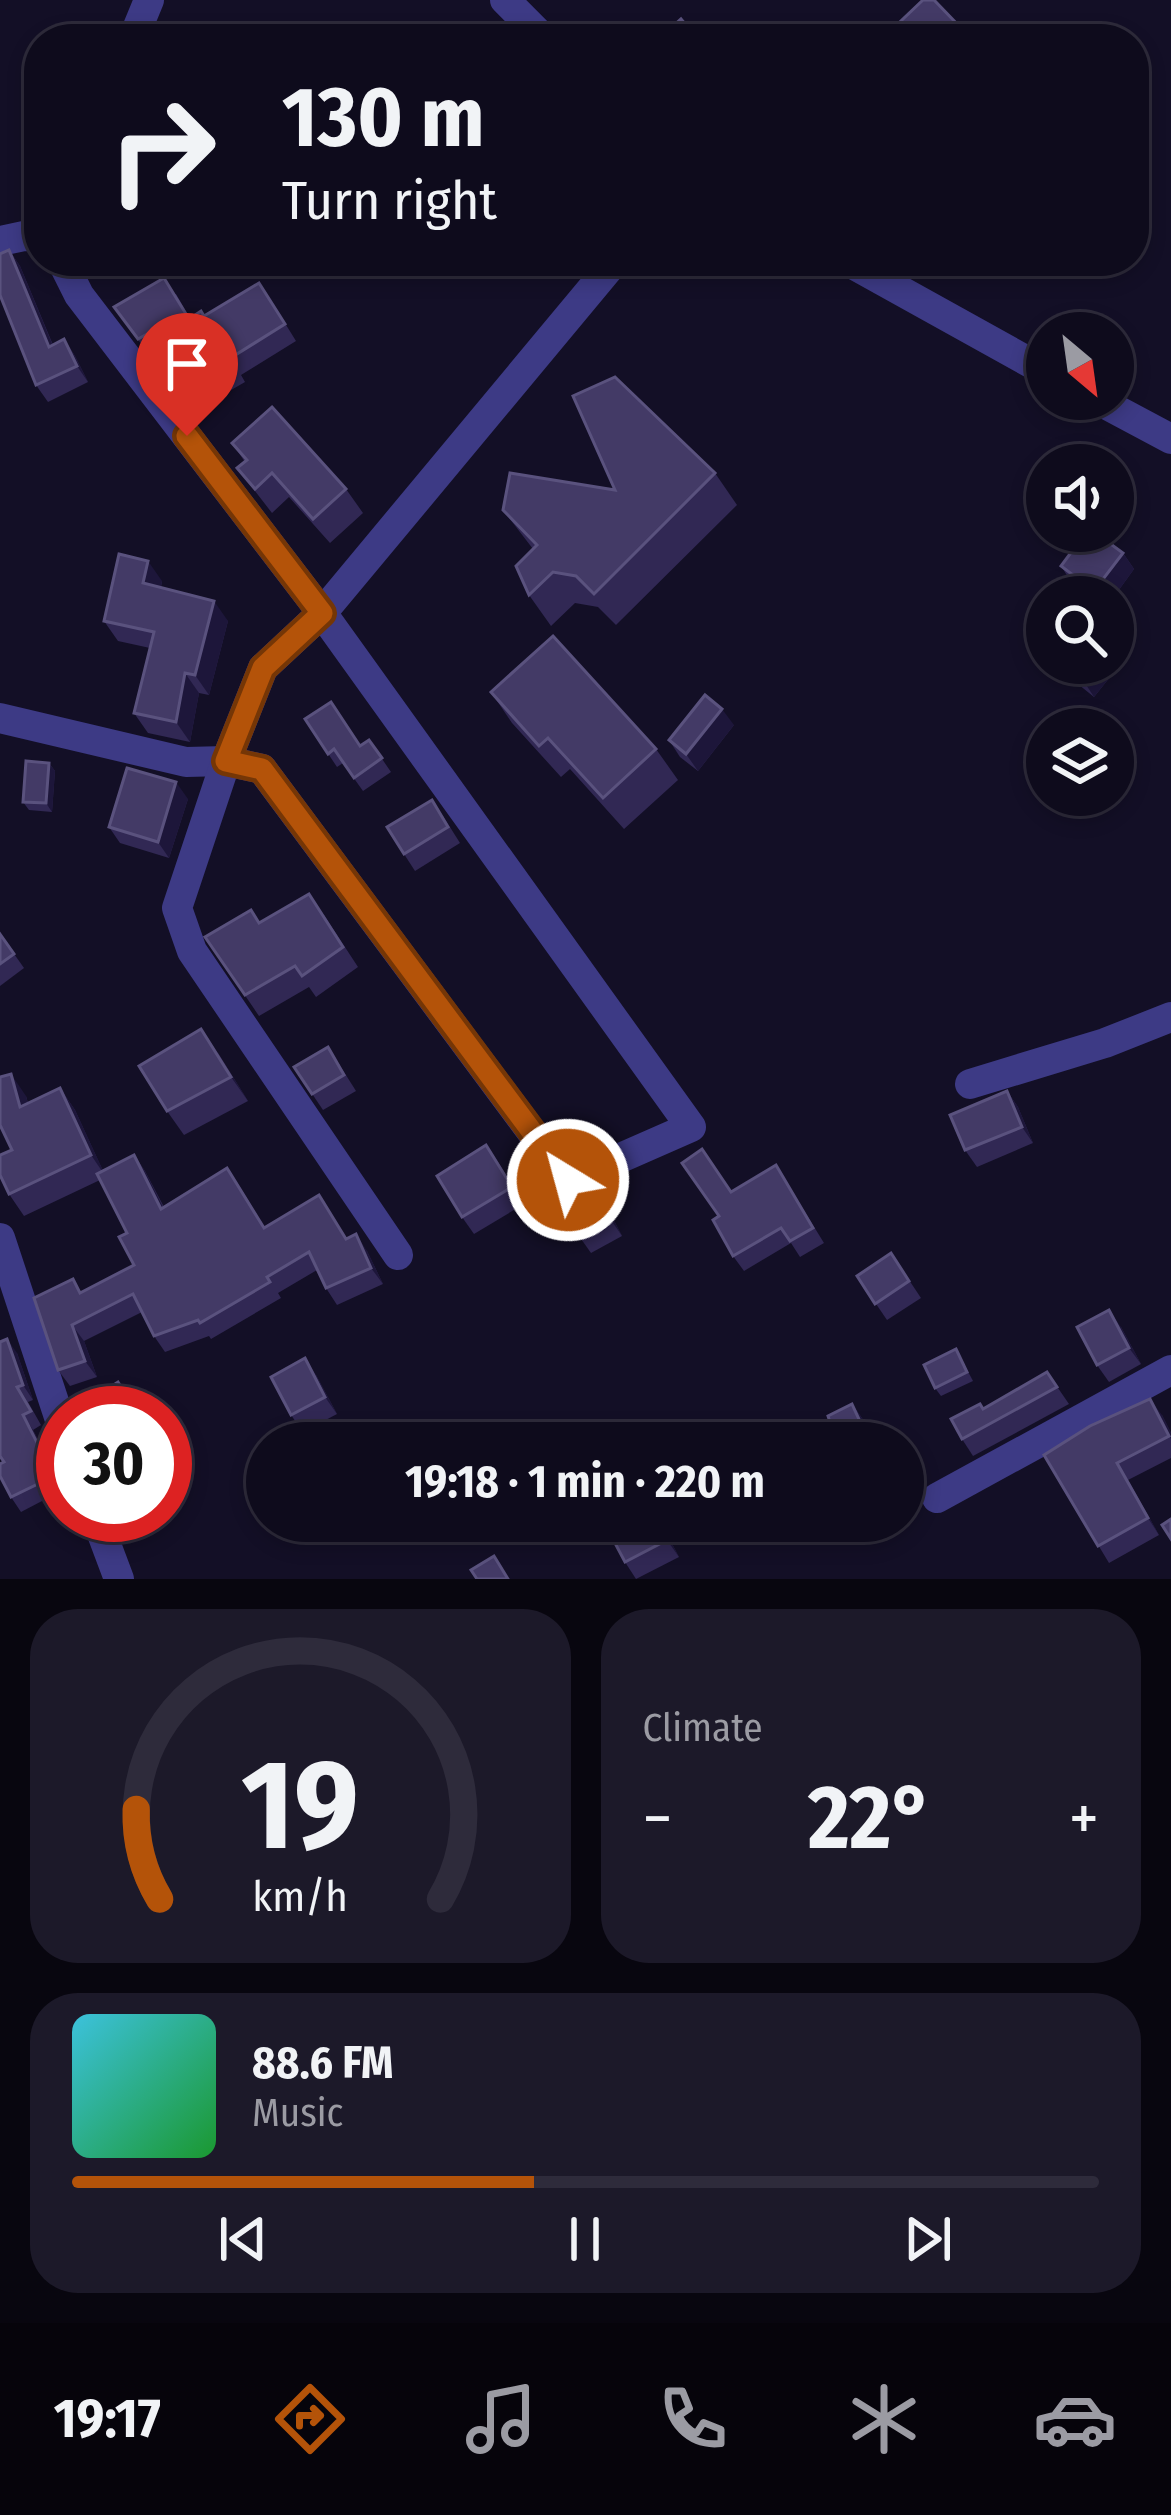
<!DOCTYPE html>
<meta charset="utf-8">
<style>
body{margin:0;font-family:"Fira Sans Condensed",sans-serif;background:#1c1929;color:#f1f3f6;height:100vh;display:flex;flex-direction:column;font-size:45px;white-space:nowrap}
*{box-sizing:border-box;margin:0}
p{font-size:39px;color:#9b9ba3}
.icon{flex:none;width:66px;height:66px;fill:none;stroke:currentColor;stroke-width:2;stroke-linecap:round;stroke-linejoin:round}
.map{position:relative;height:1579px;overflow:hidden}
.sheet{display:flex;flex-direction:column;gap:30px;padding:30px;background:#08060f;flex:1}
.sheet>*{flex:none}
.top-card{position:absolute;left:24px;top:24px;width:1125px;height:252px;border-radius:48px;box-shadow:0 6px 18px #0003,0 0 0 3px #2e2b3b;background:#0e0b1c;color:#f1f3f6;overflow:hidden}
.needle{width:78px;rotate:151deg}
.controls{position:absolute;left:1026px;top:312px;display:grid;gap:24px}
.controls a{display:grid;place-items:center;width:108px;height:108px;border-radius:50%;background:#0e0b1c;box-shadow:0 6px 18px #0003,0 0 0 3px #2e2b3b;font-size:60px}
.speed{position:absolute;left:36px;top:1386px;display:flex;gap:24px;font-size:60px;font-weight:700;text-align:center}
.speed>*{display:grid;place-content:center;width:156px;height:156px;border-radius:50%;background:#0e0b1c;box-shadow:0 6px 18px #0003,0 0 0 3px #2e2b3b;line-height:1}
.speed .limit{border:18px solid #d22;background:#fff;color:#111}
.pin{position:absolute;display:grid;place-items:center;width:102px;height:102px;color:#fff;margin:-123px -51px;border-radius:50% 50% 50% 0;rotate:-45deg;box-shadow:0 0 12px #0007}
.pin .icon{rotate:45deg}
.me{position:absolute;width:132px;margin:-66px;rotate:323deg;stroke-linejoin:round;filter:drop-shadow(0 0 9px #0008)}
.turn{display:flex;align-items:center;gap:42px;height:252px;padding:0 60px;font-size:54px}
.turn .icon{width:156px;height:156px;stroke-width:2.5}
.turn b{display:block;font-size:84px;line-height:102px}
.big{font-size:90px;font-weight:700;line-height:1.1}
.sheet .tile{flex:1;display:flex;flex-direction:column;justify-content:center;gap:18px;min-width:0;padding:0 42px;border-radius:48px;background:#1c1929}
.sheet .dial{align-items:center;gap:0}
.dial svg{height:312px;overflow:visible;fill:none;stroke:#2e2b3b;stroke-width:7;stroke-linecap:round;text-anchor:middle}
.dial text{fill:#f1f3f6;stroke:none}
.song{display:flex;align-items:center;gap:36px}
.cover{width:144px;height:144px;border-radius:18px;background:linear-gradient(135deg,hsl(190 70% 55%),hsl(130 70% 35%))}
.played{height:12px;border-radius:6px;background:linear-gradient(90deg,#b45309 45%,#2e2b3b 45%)}
.keys{display:flex;justify-content:space-around;direction:ltr}
.heat{display:flex;justify-content:space-between;align-items:center;font-size:66px;direction:ltr}
.sheet .tiles{flex:1;display:grid;gap:30px;grid-template-columns:1fr 1fr}
.tile:last-child{grid-column:span 2}
.trip{position:absolute;left:246px;top:1422px;width:678px;height:120px;border-radius:60px;background:#0e0b1c;box-shadow:0 6px 18px #0003,0 0 0 3px #2e2b3b;font-weight:700;line-height:120px;text-align:center}
.tabs{display:flex;height:192px;justify-content:space-around;align-items:center;background:#06040b;color:#9b9ba3}
.tabs .icon{width:84px;height:84px}
.tabs .selected{color:#b45309}
.tabs b{font-size:54px;color:#f1f3f6}
.map>svg:first-child{display:block}
</style>
<div class="map">
<svg width="1171" height="1579" viewBox="0 0 1171 1579">
<rect width="100%" height="100%" fill="#130f26"/>
<g fill="none" stroke-linecap="round" stroke-linejoin="round">
<!-- minor -->
<g stroke="#3d3a85" stroke-width="30">
<path d="M505 0 544 39"/>
<path d="M133 39 149 0"/>
<path d="M0 241 24 236 39 237"/>
<path d="M847 261 1047 372"/>
<path d="M1096 399 1171 439"/>
<path d="M0 718 186 762 226 761 262 769 568 1181 691 1127 322 613 79 295 62 261"/>
<path d="M970 1084 1105 1043 1171 1017"/>
<path d="M0 1238 63 1429"/>
<path d="M398 1255 192 951 177 908 226 761 263 668 322 613 615 261"/>
<path d="M937 1498 1171 1370"/>
<path d="M95 1515 119 1579"/>
</g>
</g>
<!-- wall -->
<g fill="#312854">
<path d="M959 26 968 39H882Z"/>
<path d="M9 250 20 266 53 345 64 339 75 356 88 382 48 402 36 385Z"/>
<path d="M176 294 190 318 270 299 296 341 241 375 245 382 207 404 170 344 150 356 114 307Z"/>
<path d="M232 443 346 489 363 513 330 543 289 497 272 513 237 468 245 462Z"/>
<path d="M715 473 737 505 616 625 598 607 575 603 551 626 529 595 533 549 503 510Z"/>
<path d="M1123 553 1134 569 1113 598 1091 597 1072 583 1061 566Z"/>
<path d="M162 581 161 587 228 621 209 695 199 693 190 742 148 733 134 713 150 648 118 641 104 621Z"/>
<path d="M1113 650 1122 662 1094 697 1052 663H1113Z"/>
<path d="M491 692 656 749 678 780 624 829 570 769 561 777 512 723Z"/>
<path d="M305 719 361 746 369 740 391 772 363 791 343 763 337 767Z"/>
<path d="M734 725 698 771 680 757 669 740Z"/>
<path d="M49 763 55 771 52 812 29 810 23 802Z"/>
<path d="M188 799 169 858 120 843 109 827Z"/>
<path d="M443 816 460 843 415 871 404 854Z"/>
<path d="M324 915 358 967 316 997 309 987 259 1016 205 937 260 922Z"/>
<path d="M0 934 24 968 0 986Z"/>
<path d="M218 1053 248 1101 184 1135 167 1111Z"/>
<path d="M339 1064 356 1091 323 1110 294 1067Z"/>
<path d="M60 1088 75 1110 103 1171 134 1155 145 1171 164 1207 238 1184 265 1228 319 1195 347 1239 367 1251 383 1284 337 1305 326 1288 317 1270 278 1293 281 1298 211 1339 209 1336 165 1352 154 1336 142 1312 84 1341 97 1377 70 1386 58 1370 82 1291 134 1265 127 1233 100 1180 24 1216 9 1194 12 1150 26 1096 28 1103Z"/>
<path d="M1007 1091 1018 1107 1033 1143 977 1167 965 1150Z"/>
<path d="M498 1162 524 1204 474 1234 462 1217Z"/>
<path d="M776 1165 824 1243 800 1257 791 1243 744 1271 733 1256 719 1216 731 1192Z"/>
<path d="M595 1189 606 1205 622 1236 591 1253 579 1236Z"/>
<path d="M891 1253 921 1298 887 1320 857 1276Z"/>
<path d="M1121 1327 1141 1364 1109 1382 1097 1365Z"/>
<path d="M956 1349 973 1381 941 1396 935 1388Z"/>
<path d="M17 1353 33 1400 28 1402 41 1425 33 1430 63 1488V1490L21 1512 11 1497Z"/>
<path d="M1047 1372 1069 1404 973 1456 962 1439 983 1409Z"/>
<path d="M316 1375 337 1414 303 1432 291 1415Z"/>
<path d="M852 1404 864 1421 874 1443H837Z"/>
<path d="M1162 1415 1171 1433V1458L1128 1480 1159 1535 1109 1563 1044 1455Z"/>
<path d="M165 1431 173 1445 166 1449 181 1480 165 1488Z"/>
<path d="M626 1521H660L679 1557 636 1579 625 1562Z"/>
</g>
<!-- shaded-wall -->
<g fill="#1d163a">
<path d="M9 250 20 266 60 363 49 347Z"/>
<path d="M64 339 75 356 88 382 77 366Z"/>
<path d="M1123 553 1134 569 1113 598 1098 597 1094 591Z"/>
<path d="M148 561 162 581 157 603 143 583Z"/>
<path d="M214 601 228 621 209 695 195 675Z"/>
<path d="M1113 650 1122 662 1094 697 1083 680 1096 663H1113Z"/>
<path d="M185 673 199 693 190 742 176 722Z"/>
<path d="M722 709 734 725 698 771 686 754Z"/>
<path d="M49 763 55 771 52 812 46 803Z"/>
<path d="M176 782 188 799 169 858 158 842Z"/>
<path d="M201 1029 218 1053 248 1101 231 1077Z"/>
<path d="M11 1074 26 1096 35 1129 20 1107Z"/>
<path d="M60 1088 75 1110 106 1177 91 1155Z"/>
<path d="M1007 1091 1018 1107 1033 1143 1022 1127Z"/>
<path d="M134 1155 145 1171 172 1225 161 1209Z"/>
<path d="M595 1189 606 1205 622 1236 611 1220Z"/>
<path d="M356 1234 367 1251 383 1284 371 1268Z"/>
<path d="M1109 1310 1121 1327 1141 1364 1129 1348Z"/>
<path d="M72 1325 84 1341 97 1377 85 1361Z"/>
<path d="M7 1339 17 1353 33 1400 23 1385Z"/>
<path d="M305 1358 316 1375 337 1414 325 1397Z"/>
<path d="M1150 1399 1162 1415 1171 1433V1439Z"/>
<path d="M852 1404 864 1421 874 1443 863 1428Z"/>
<path d="M23 1415 33 1430 63 1489 54 1476Z"/>
<path d="M165 1448 181 1480 169 1464 165 1455Z"/>
<path d="M1117 1463 1128 1480 1159 1535 1148 1518Z"/>
<path d="M657 1521H660L679 1557 667 1540Z"/>
</g>
<!-- building -->
<g fill="#433a66" stroke="#5a527e" stroke-width="3">
<path d="M923 0H934L959 26 945 39H882Z"/>
<path d="M681 19 698 39H659Z"/>
<path d="M9 250 49 347 64 339 77 366 36 385 0 295V254Z"/>
<path d="M164 278 189 319 201 311 204 316 259 283 285 324 229 359 233 365 196 388 160 327 138 339 114 307Z"/>
<path d="M615 377 715 473 594 594 576 576 553 572 529 595 516 566 537 545 503 510 510 473 615 490 573 396Z"/>
<path d="M272 407 346 489 313 519 272 473 255 489 237 468 247 460 232 443Z"/>
<path d="M1087 531H1093L1123 553 1094 591 1061 566Z"/>
<path d="M119 554 148 561 143 583 214 601 195 675 185 673 176 722 134 713 154 632 104 621Z"/>
<path d="M553 636 656 749 603 798 548 738 539 746 491 692Z"/>
<path d="M1047 637V652L1040 646Z"/>
<path d="M1061 663H1096L1083 680Z"/>
<path d="M705 695 722 709 686 754 669 740Z"/>
<path d="M331 702 360 746 369 740 382 758 354 778 334 749 328 754 305 719Z"/>
<path d="M26 761 49 763 46 803 23 802Z"/>
<path d="M127 768 176 782 158 842 109 827Z"/>
<path d="M432 800 448 827 404 854 387 827Z"/>
<path d="M309 894 343 947 302 976 295 966 245 995 205 937 251 910 259 923Z"/>
<path d="M0 934 14 954 0 964Z"/>
<path d="M201 1029 231 1077 167 1111 139 1066Z"/>
<path d="M328 1047 344 1075 312 1094 294 1067Z"/>
<path d="M11 1074 20 1107 60 1088 91 1155 9 1194 0 1175V1155L12 1150 0 1125V1077Z"/>
<path d="M1007 1091 1022 1127 965 1150 950 1115Z"/>
<path d="M486 1145 512 1187 462 1217 437 1176Z"/>
<path d="M702 1149 731 1192 776 1165 813 1228 790 1241 781 1228 733 1256 713 1220 719 1216 682 1163Z"/>
<path d="M134 1155 161 1209 227 1168 264 1228 319 1195 346 1239 356 1234 371 1268 326 1288 309 1252 267 1277 270 1282 200 1323 198 1320 154 1336 133 1294 72 1325 85 1361 58 1370 34 1298 73 1279 80 1293 134 1265 119 1237 127 1233 97 1174Z"/>
<path d="M595 1189 611 1220 579 1236 563 1205Z"/>
<path d="M891 1253 909 1281 875 1304 857 1276Z"/>
<path d="M1109 1310 1129 1348 1097 1365 1077 1327Z"/>
<path d="M7 1339 23 1385 17 1387 31 1411 23 1415 54 1476 11 1497 0 1476V1464L4 1462 0 1456V1342Z"/>
<path d="M956 1349 967 1372 935 1388 924 1365Z"/>
<path d="M305 1358 325 1397 291 1415 271 1377Z"/>
<path d="M1047 1372 1057 1387 962 1439 951 1419 980 1404 983 1409Z"/>
<path d="M118 1382 136 1410 147 1403 153 1413H86L81 1406Z"/>
<path d="M1150 1399 1169 1436 1117 1463 1148 1518 1098 1546 1044 1455 1090 1426Z"/>
<path d="M852 1404 863 1428 856 1431 862 1443H837L828 1416Z"/>
<path d="M1171 1519V1539L1162 1525Z"/>
<path d="M626 1521H657L667 1540 625 1562 608 1530Z"/>
<path d="M494 1556 508 1579H477L471 1570Z"/>
</g>
<g fill="none" stroke-linecap="round" stroke-linejoin="round">
<defs>
<path id="route" d="M187 436 322 613 263 668 226 761 262 769 568 1180"/>
</defs>
<!-- route casing -->
<use href="#route" stroke="#753606" stroke-width="30"/>
<!-- route -->
<use href="#route" stroke="#b45309" stroke-width="21"/>
</g>
</svg>
<div class="controls">
<a><svg class="needle" viewBox="-14 -14 28 28"><path d="M0-13l5 13h-10z" fill="#e53935"/><path d="M0 13l5-13h-10z" fill="#9b9ba3"/></svg></a>
<a><svg class="icon" aria-label="sound" viewBox="0 0 24 24"><path d="M4 9h4l5-4v14l-5-4H4zM17 9q2 3 0 6"/></svg></a>
<a><svg class="icon" aria-label="search" viewBox="0 0 24 24"><circle cx="10" cy="10" r="6"/><path d="M15 15l6 6"/></svg></a>
<a><svg class="icon" aria-label="layers" viewBox="0 0 24 24"><path d="M12 4l9 5-9 5-9-5zM3 14l9 5 9-5"/></svg></a>
</div>
<div class="speed"><div class="limit">30</div></div>
<div class="pin" style="left:187px;top:436px;background:#d93025"><svg class="icon" aria-label="arrive" viewBox="0 0 24 24"><path d="M6 21V4h12l-3 4 3 4H6"/></svg></div>
<svg class="me" style="left:568px;top:1180px" viewBox="-20 -20 40 40"><circle r="17" fill="#b45309" stroke="#fff" stroke-width="3"/><path d="M0-11L8 9 0 5-8 9z" fill="#fff"/></svg>
<div class="trip">19:18 · 1 min · 220 m</div>
<div class="top-card">
<div class="turn"><svg class="icon" aria-label="right" viewBox="0 0 24 24"><path d="M7 20v-9h11M14 6l5 5-5 5"/></svg><div><b>130 m</b>Turn right</div></div>
</div>
</div>
<section class="sheet">
<div class="tiles">
<div class="tile dial"><svg viewBox="0 0 100 80">
<path d="M14 69A42 42 0 1 1 86 69"/>
<path d="M14 69A42 42 0 0 1 8 46" stroke="#b45309"/>
<text x="50" y="56" font-size="32" font-weight="700">19</text>
<text x="50" y="72" font-size="11">km/h</text>
</svg></div>
<div class="tile"><p>Climate</p>
<div class="heat"><a>−</a><b class="big">22°</b><a>+</a></div>
</div>
<div class="tile">
<div class="song"><i class="cover"></i><div><b>88.6 FM</b><p>Music</p></div></div>
<div class="played"></div>
<div class="keys"><svg class="icon" aria-label="previous" viewBox="0 0 24 24"><path d="M18 5L8 12l10 7zM5 5v14"/></svg><svg class="icon" aria-label="pause" viewBox="0 0 24 24"><path d="M8 5v14M16 5v14"/></svg><svg class="icon" aria-label="next" viewBox="0 0 24 24"><path d="M6 5l10 7-10 7zM19 5v14"/></svg></div>
</div>
</div>
</section>
<nav class="tabs">
<b>19:17</b>
<svg class="icon selected" aria-label="directions" viewBox="0 0 24 24"><path d="M12 3l9 9-9 9-9-9zM9 14v-3h6M13 9l2 2-2 2"/></svg>
<svg class="icon" aria-label="music" viewBox="0 0 24 24"><path d="M9 18V5l10-2v13"/><circle cx="6" cy="18" r="3"/><circle cx="16" cy="16" r="3"/></svg>
<svg class="icon" aria-label="phone" viewBox="0 0 24 24"><path d="M5 4h4l2 5-3 2q2 4 5 5l2-3 5 2v4C11 20 4 13 5 4z"/></svg>
<svg class="icon" aria-label="climate" viewBox="0 0 24 24"><path d="M12 3v18M4 7l16 10M4 17L20 7"/></svg>
<svg class="icon" aria-label="car" viewBox="0 0 24 24"><path d="M5 17H2v-5l4-1 3-4h7l3 4 3 1v5h-3M9 17h6M6 11h13"/><circle cx="7" cy="17" r="2"/><circle cx="17" cy="17" r="2"/></svg>
</nav>
